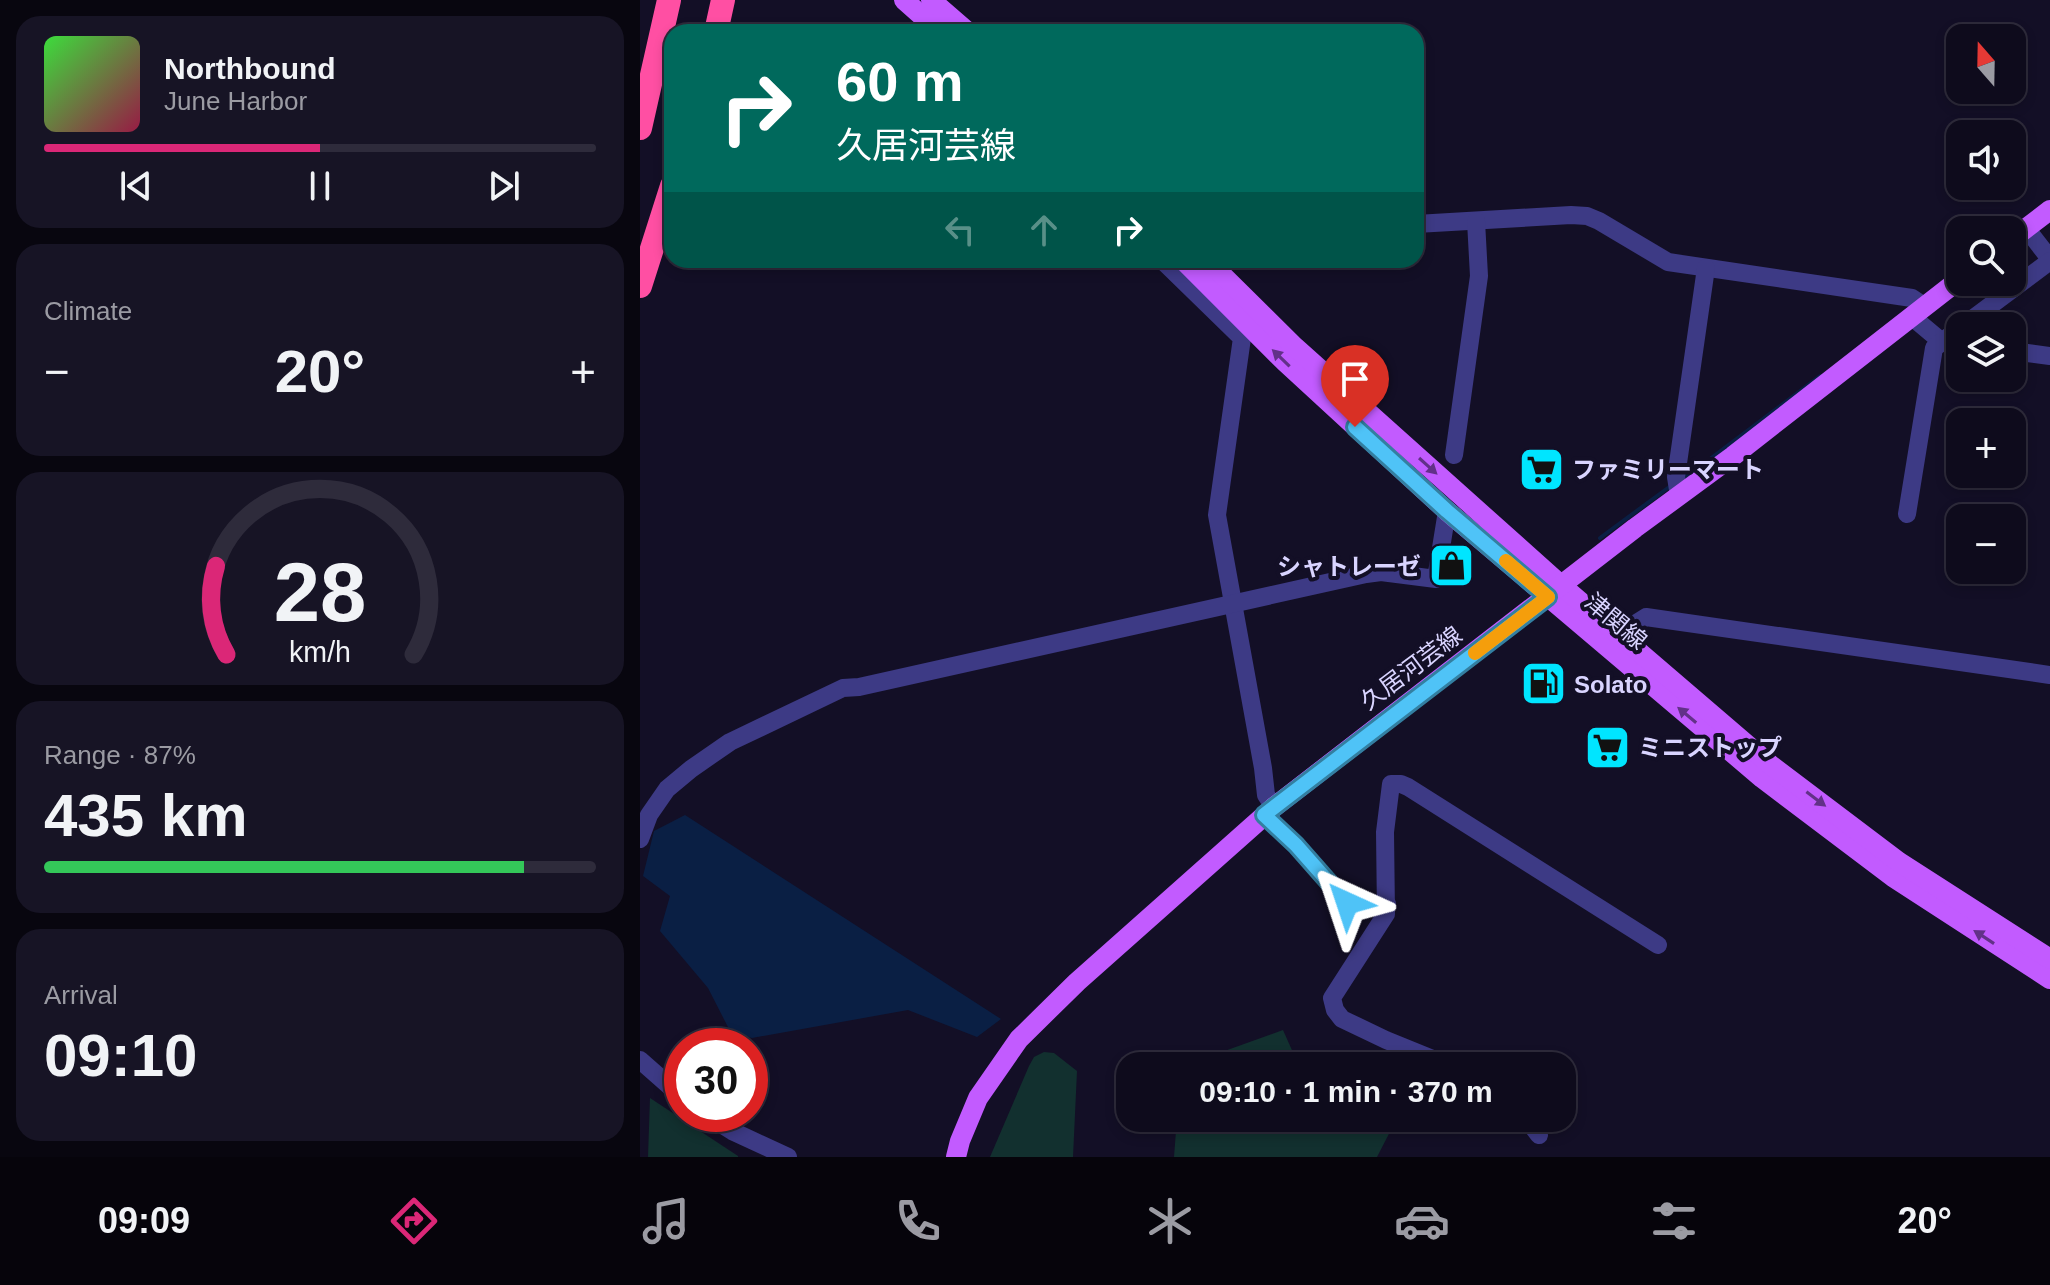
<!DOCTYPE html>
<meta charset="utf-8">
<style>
body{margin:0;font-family:Helvetica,"Noto Sans JP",sans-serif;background:#171425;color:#f1f3f6;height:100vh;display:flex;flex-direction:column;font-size:30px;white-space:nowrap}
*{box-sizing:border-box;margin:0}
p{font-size:26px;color:#9b9ba3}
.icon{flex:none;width:44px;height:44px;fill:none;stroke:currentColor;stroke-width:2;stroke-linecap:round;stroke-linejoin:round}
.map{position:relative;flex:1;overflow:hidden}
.drawer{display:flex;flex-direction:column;gap:16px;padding:16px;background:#08060f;width:640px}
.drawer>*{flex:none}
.guide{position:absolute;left:24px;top:24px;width:760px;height:244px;border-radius:24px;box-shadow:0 4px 12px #0003,0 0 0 2px #2e2b3b;background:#00695c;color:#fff;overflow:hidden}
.needle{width:52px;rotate:340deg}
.buttons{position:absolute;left:1306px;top:24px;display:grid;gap:16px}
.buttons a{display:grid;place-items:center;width:80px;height:80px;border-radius:16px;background:#0e0b1c;box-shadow:0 4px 12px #0003,0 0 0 2px #2e2b3b;font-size:40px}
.speed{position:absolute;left:24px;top:1028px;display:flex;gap:16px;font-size:40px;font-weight:700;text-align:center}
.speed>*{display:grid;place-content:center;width:104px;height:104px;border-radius:50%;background:#0e0b1c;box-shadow:0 4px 12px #0003,0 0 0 2px #2e2b3b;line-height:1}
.speed .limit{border:12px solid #d22;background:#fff;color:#111}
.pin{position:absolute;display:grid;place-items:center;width:68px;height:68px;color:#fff;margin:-82px -34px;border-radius:50% 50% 50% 0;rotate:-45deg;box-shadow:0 0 8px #0007}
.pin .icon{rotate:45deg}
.me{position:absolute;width:88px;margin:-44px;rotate:318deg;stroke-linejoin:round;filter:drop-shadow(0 0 6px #0008)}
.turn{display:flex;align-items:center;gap:28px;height:168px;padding:0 40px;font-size:36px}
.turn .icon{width:104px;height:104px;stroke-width:2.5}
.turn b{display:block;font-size:56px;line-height:68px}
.lanes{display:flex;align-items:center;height:76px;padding:0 40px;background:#0003;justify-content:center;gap:40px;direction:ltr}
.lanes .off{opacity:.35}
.big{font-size:60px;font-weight:700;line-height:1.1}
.drawer .tile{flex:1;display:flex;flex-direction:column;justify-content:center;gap:12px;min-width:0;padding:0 28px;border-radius:24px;background:#171425}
.drawer .dial{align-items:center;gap:0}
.dial svg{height:208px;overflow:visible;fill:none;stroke:#2e2b3b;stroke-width:7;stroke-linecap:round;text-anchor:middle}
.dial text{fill:#f1f3f6;stroke:none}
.song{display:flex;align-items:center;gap:24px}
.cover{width:96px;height:96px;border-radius:12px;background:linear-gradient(135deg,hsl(120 70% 55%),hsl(340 70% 35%))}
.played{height:8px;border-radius:4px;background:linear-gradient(90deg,#db2777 50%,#2e2b3b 50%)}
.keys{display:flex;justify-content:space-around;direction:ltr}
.heat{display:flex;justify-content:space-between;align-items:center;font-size:44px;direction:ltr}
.charge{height:12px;border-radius:6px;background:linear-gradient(90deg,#34c759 87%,#2e2b3b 0)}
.trip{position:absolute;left:476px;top:1052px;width:460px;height:80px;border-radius:24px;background:#0e0b1c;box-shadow:0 4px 12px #0003,0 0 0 2px #2e2b3b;font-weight:700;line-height:80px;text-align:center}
.tab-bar{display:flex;height:128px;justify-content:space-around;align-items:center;background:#06040b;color:#9b9ba3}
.tab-bar .icon{width:56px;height:56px}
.tab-bar .current{color:#db2777}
.tab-bar b{font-size:36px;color:#f1f3f6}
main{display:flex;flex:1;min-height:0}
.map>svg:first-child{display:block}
</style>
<main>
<section class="drawer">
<div class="tile">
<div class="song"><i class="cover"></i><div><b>Northbound</b><p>June Harbor</p></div></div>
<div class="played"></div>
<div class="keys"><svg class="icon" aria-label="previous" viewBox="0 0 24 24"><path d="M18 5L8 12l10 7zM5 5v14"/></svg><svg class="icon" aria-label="pause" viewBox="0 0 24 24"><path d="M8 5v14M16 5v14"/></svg><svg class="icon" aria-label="next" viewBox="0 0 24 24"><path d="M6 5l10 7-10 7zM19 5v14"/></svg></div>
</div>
<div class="tile"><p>Climate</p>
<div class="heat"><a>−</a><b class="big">20°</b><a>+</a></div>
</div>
<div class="tile dial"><svg viewBox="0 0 100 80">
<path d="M14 69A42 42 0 1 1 86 69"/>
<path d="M14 69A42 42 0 0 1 10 35" stroke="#db2777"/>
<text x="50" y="56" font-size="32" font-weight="700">28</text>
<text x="50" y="72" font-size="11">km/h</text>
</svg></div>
<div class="tile"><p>Range · 87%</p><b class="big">435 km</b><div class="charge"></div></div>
<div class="tile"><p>Arrival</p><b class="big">09:10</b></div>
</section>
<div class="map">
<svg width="1410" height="1157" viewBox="0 0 1410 1157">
<rect width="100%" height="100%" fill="#130f26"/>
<!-- green -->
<g fill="#12302f">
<path d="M643 1030 655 1057 647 1066H561L565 1058Z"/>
<path d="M404 1052 414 1053 437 1071 433 1157H350L389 1066 394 1057Z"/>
<path d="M10 1098 98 1156V1157H8Z"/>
<path d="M537 1118H754L755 1122 737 1157H534Z"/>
</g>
<!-- water -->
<path fill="#0a1f44" d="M45 815 361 1019 337 1037 268 1010 112 1038 90 1031 68 988 20 931 30 896 3 876 14 831Z"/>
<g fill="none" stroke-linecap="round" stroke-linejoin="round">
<!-- stream -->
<g stroke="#0a1f44" stroke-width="4">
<path d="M1043 478 1066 462 1180 376"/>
<path d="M960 538 1032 485"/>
</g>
<!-- minor -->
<g stroke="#3d3a85" stroke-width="18">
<path d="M776 224 931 215 947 216 959 221 1028 262 1272 298 1284 306"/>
<path d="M1386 228 1410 259"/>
<path d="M522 260 602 338 577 515 623 768 626 795 634 807"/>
<path d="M1271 316 1302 342 1320 344"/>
<path d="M1323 326 1410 261"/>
<path d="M1372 351 1410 356"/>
<path d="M814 455 839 276 836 221"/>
<path d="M1039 496 1036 477 1066 268"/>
<path d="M1267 514 1294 348 1320 328"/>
<path d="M979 634 1006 617 1410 675"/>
<path d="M624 815 656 845 707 903 747 904"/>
<path d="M0 839 9 815 27 789 51 769 90 742 203 688 219 687 726 574 741 572 796 579 807 511"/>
<path d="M0 1060 42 1097"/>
<path d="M810 1066 746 1040 702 1019 695 1010 692 998 746 914 745 832 751 784H761L768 787 1018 945"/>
<path d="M65 1114 92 1131 148 1157"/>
<path d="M886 1118 899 1135"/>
</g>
<!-- major -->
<g stroke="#c25bff" stroke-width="20">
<path d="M264 0 300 32"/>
<path d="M291 0 328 32"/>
<path d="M1372 239 1410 210"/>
<path d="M543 260 646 363 807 511 1122 778 1253 877 1410 979"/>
<path d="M567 260 655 347 922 586 1132 766 1259 862 1410 959"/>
<path d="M316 1157 320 1141 338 1098 379 1039 437 982 634 807 995 528 1093 456 1320 279"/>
</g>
<!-- highway -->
<g stroke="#ff4fa3" stroke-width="24">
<path d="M76 32 83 0"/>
<path d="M0 128 29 0"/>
<path d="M0 286 32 186"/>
</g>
</g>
<!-- one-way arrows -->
<defs><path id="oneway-solid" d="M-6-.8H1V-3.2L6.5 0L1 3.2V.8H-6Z" transform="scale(2)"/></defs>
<g fill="#623188">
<use href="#oneway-solid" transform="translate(641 358) rotate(-136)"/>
<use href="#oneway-solid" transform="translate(788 466) rotate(42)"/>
<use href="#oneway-solid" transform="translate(1047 715) rotate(-140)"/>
<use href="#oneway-solid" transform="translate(1176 799) rotate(37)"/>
<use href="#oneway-solid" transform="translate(1344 937) rotate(-147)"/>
</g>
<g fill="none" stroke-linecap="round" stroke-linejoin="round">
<defs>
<path id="route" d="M707 903 656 845 624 815 908 597 807 511 715 427"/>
</defs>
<!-- route casing -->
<use href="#route" stroke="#337fa1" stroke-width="20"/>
<!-- route -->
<use href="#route" stroke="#4fc3f7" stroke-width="14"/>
<!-- slow -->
<path stroke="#f59e0b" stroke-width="14" d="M835 653 908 597 866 561"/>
</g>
<!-- icons -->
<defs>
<symbol id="supermarket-square" viewBox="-11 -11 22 22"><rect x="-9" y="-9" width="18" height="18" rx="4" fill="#00e5ff" stroke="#130f26"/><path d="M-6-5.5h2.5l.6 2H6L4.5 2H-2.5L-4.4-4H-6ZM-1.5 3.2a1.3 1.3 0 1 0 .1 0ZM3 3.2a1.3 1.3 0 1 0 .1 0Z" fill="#111"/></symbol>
<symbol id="shop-square" viewBox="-11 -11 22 22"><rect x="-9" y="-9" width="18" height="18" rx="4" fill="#00e5ff" stroke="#130f26"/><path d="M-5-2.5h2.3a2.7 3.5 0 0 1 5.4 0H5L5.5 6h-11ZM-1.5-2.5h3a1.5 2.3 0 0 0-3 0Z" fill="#111"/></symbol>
<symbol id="fuel-square" viewBox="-11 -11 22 22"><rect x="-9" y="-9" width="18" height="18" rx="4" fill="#00e5ff" stroke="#130f26"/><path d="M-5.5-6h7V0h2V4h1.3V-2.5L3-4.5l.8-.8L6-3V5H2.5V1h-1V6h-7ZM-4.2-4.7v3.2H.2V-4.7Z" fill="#111"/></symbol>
</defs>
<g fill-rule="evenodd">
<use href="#supermarket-square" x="876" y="444" width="51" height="51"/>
<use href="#shop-square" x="786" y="540" width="51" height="51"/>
<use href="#fuel-square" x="878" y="658" width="51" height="51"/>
<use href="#supermarket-square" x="942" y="722" width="51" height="51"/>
</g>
<g text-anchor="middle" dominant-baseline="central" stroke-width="8" stroke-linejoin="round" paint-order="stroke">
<!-- poi labels -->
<g font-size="24" font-weight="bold" fill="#d9d4ff" stroke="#130f26" text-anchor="start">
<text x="932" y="469">ファミリーマート</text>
<text x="781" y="566" text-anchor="end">シャトレーゼ</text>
<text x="934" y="684">Solato</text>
<text x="998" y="747">ミニストップ</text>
</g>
<!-- street labels -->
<g font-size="24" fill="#d9d4ff" stroke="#130f26">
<text transform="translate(976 621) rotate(40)">津関線</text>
<text transform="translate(771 668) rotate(-37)">久居河芸線</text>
</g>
</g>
</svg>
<div class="buttons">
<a><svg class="needle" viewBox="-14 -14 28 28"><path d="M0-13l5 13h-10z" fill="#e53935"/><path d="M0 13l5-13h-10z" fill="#9b9ba3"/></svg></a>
<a><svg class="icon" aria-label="sound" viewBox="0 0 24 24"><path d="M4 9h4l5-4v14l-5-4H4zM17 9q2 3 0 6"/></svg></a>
<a><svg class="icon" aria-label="search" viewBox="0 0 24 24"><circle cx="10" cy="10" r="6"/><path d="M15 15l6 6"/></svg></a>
<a><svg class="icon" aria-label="layers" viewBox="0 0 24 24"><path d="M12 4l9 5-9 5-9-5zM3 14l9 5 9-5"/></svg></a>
<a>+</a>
<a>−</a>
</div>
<div class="speed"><div class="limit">30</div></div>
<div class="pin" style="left:715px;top:427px;background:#d93025"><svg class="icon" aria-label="arrive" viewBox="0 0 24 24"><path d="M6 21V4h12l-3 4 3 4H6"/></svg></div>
<svg class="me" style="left:707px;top:903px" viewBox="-20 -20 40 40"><path d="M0-17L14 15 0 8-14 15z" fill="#4fc3f7" stroke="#fff" stroke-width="4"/></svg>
<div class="trip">09:10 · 1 min · 370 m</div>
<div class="guide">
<div class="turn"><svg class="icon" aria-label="right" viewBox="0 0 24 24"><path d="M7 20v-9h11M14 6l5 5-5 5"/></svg><div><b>60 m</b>久居河芸線</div></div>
<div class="lanes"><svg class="icon off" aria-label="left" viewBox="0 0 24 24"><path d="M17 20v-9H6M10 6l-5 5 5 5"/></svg><svg class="icon off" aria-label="ahead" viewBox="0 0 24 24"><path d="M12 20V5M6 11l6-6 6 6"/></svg><svg class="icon" aria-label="right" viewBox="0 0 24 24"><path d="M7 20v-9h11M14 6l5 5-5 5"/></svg></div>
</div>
</div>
</main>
<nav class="tab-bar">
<b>09:09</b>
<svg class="icon current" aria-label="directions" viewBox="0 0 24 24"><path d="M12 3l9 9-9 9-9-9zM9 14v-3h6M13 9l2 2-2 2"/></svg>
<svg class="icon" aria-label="music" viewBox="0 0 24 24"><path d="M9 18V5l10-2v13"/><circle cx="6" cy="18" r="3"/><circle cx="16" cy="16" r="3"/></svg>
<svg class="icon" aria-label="phone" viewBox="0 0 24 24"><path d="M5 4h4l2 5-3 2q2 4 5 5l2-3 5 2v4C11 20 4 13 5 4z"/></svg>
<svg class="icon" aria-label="climate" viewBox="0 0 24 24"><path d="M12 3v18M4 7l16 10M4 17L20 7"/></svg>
<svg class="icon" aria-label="car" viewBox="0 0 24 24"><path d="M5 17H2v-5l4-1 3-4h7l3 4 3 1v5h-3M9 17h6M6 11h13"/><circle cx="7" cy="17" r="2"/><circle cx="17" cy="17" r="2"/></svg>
<svg class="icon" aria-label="filters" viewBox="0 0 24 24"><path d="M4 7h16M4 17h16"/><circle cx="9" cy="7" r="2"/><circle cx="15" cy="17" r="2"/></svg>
<b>20°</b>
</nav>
